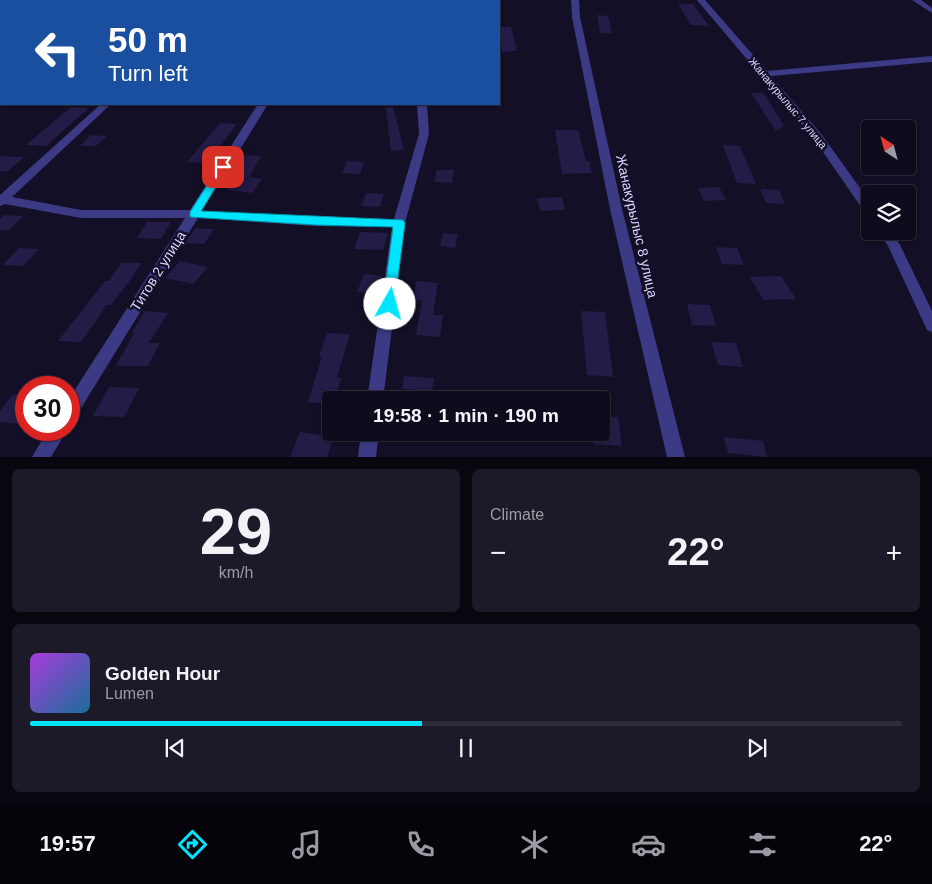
<!DOCTYPE html>
<meta charset="utf-8">
<style>
body{margin:0;font-family:Arial,sans-serif;background:#1c1929;color:#f1f3f6;height:100vh;display:flex;flex-direction:column;font-size:19px;white-space:nowrap}
*{box-sizing:border-box;margin:0}
p{font-size:16px;color:#9b9ba3}
.icon{flex:none;width:28px;height:28px;fill:none;stroke:currentColor;stroke-width:2;stroke-linecap:round;stroke-linejoin:round}
.map{position:relative;height:457px;overflow:hidden}
.drawer{display:flex;flex-direction:column;gap:12px;padding:12px;background:#08060f;flex:1}
.drawer>*{flex:none}
.top-card{position:absolute;left:0px;top:0px;width:500px;height:105px;box-shadow:0 1px 4px #0004,0 0 0 1px #2e2b3b;background:#1a4fa0;color:#fff;overflow:hidden}
.needle{width:32px;rotate:324deg}
.tools{position:absolute;left:861px;top:120px;display:grid;gap:10px}
.tools a{display:grid;place-items:center;width:55px;height:55px;border-radius:5px;background:#0e0b1c;box-shadow:0 1px 4px #0004,0 0 0 1px #2e2b3b;font-size:25px}
.speed{position:absolute;left:15px;top:376px;display:flex;gap:10px;font-size:25px;font-weight:700;text-align:center}
.speed>*{display:grid;place-content:center;width:65px;height:65px;border-radius:50%;background:#0e0b1c;box-shadow:0 1px 4px #0004,0 0 0 1px #2e2b3b;line-height:1}
.speed .limit{border:8px solid #d22;background:#fff;color:#111}
.pin{position:absolute;display:grid;place-items:center;width:42px;height:42px;color:#fff;margin:-21px;border-radius:10px;box-shadow:0 2px 8px #0006}
.me{position:absolute;width:55px;margin:-28px;rotate:7deg;stroke-linejoin:round;filter:drop-shadow(0 0 4px #0008)}
.turn{display:flex;align-items:center;gap:18px;height:105px;padding:0 25px;font-size:22px}
.turn .icon{width:65px;height:65px;stroke-width:2.5}
.turn b{display:block;font-size:35px;line-height:42px}
.big{font-size:38px;font-weight:800;line-height:1.1}
.drawer .widget{flex:1;display:flex;flex-direction:column;justify-content:center;gap:8px;min-width:0;padding:0 18px;border-radius:8px;background:#1c1929}
.drawer .dial{align-items:center;gap:0}
.dial b{font-size:65px;line-height:1}
.song{display:flex;align-items:center;gap:15px}
.cover{width:60px;height:60px;border-radius:8px;background:linear-gradient(135deg,hsl(280 70% 55%),hsl(200 70% 35%))}
.played{height:5px;border-radius:2px;background:linear-gradient(90deg,#00e5ff 45%,#2e2b3b 45%)}
.keys{display:flex;justify-content:space-around;direction:ltr}
.heat{display:flex;justify-content:space-between;align-items:center;font-size:28px;direction:ltr}
.drawer .tiles{flex:1;display:grid;gap:12px;grid-template-columns:1fr 1fr}
.widget:last-child{grid-column:span 2}
.trip{position:absolute;left:322px;top:391px;width:288px;height:50px;border-radius:5px;background:#0e0b1c;box-shadow:0 1px 4px #0004,0 0 0 1px #2e2b3b;font-weight:800;line-height:50px;text-align:center}
.tabs{display:flex;height:80px;justify-content:space-around;align-items:center;background:#06040b;color:#9b9ba3}
.tabs .icon{width:35px;height:35px}
.tabs .selected{color:#00e5ff}
.tabs b{font-size:22px;color:#f1f3f6}
.map>svg:first-child{display:block}
</style>
<div class="map">
<svg width="932" height="457" viewBox="0 0 932 457">
<rect width="100%" height="100%" fill="#130f26"/>
<!-- building -->
<g fill="#241b47">
<path d="M678 4H693L709 26 691 25Z"/>
<path d="M597 15 608 16 612 33H600Z"/>
<path d="M499 27H511L517 51 502 52Z"/>
<path d="M751 93H764L784 126 776 131Z"/>
<path d="M71 107 89 108 46 146 26 145Z"/>
<path d="M393 107 404 150 391 151 386 108Z"/>
<path d="M220 123 237 124 207 163 187 162Z"/>
<path d="M555 130H578L586 161H589L592 173 562 174Z"/>
<path d="M91 135 107 136 96 146H80Z"/>
<path d="M723 145 740 146 756 184 737 183Z"/>
<path d="M245 155 261 156 249 177 262 179 252 193 226 190 244 167H237Z"/>
<path d="M0 156 24 157 8 171H0Z"/>
<path d="M347 161 364 162 360 174 342 173Z"/>
<path d="M437 170H454L452 183 434 182Z"/>
<path d="M719 187 726 200 704 201 698 188Z"/>
<path d="M760 189 779 190 785 204 766 203Z"/>
<path d="M366 193 384 194 380 207 361 206Z"/>
<path d="M562 197 565 210 540 211 537 198Z"/>
<path d="M4 215 23 216 8 231 0 230V219Z"/>
<path d="M147 222H171L161 239 137 238Z"/>
<path d="M195 228 214 229 204 244 185 243Z"/>
<path d="M360 232 388 233 383 250 354 249Z"/>
<path d="M443 233 458 234 455 248 440 246Z"/>
<path d="M716 247 737 248 744 265 722 264Z"/>
<path d="M19 248 39 249 23 266 3 265Z"/>
<path d="M180 261 208 267 193 284 165 278Z"/>
<path d="M121 263H141L131 279 111 305H107L81 342 58 341 105 281H109Z"/>
<path d="M364 274 383 276 378 294 357 292Z"/>
<path d="M781 276 796 299 763 300 750 277Z"/>
<path d="M416 281 438 283 433 315H443L440 337 416 335 422 301 413 300Z"/>
<path d="M687 304 710 305 716 326 692 325Z"/>
<path d="M145 311 168 313 149 343H160L148 366H116L134 333 132 332Z"/>
<path d="M581 311 605 312 613 377 587 375Z"/>
<path d="M327 333 350 334 337 377 341 378 335 400H331V404L308 402 322 356H319Z"/>
<path d="M711 342 736 343 743 367 718 365Z"/>
<path d="M404 376 434 378 432 391 402 389Z"/>
<path d="M109 387 139 388 124 417 93 416Z"/>
<path d="M13 394 26 395V412L18 424 0 422V411Z"/>
<path d="M601 416 618 417 622 446 594 444 593 432H601Z"/>
<path d="M300 432 334 437 327 457H290Z"/>
<path d="M724 437 763 441 767 457 728 453Z"/>
</g>
<g fill="none" stroke-linecap="round" stroke-linejoin="round">
<!-- minor -->
<g fill="#3d3a85" fill-rule="evenodd">
<path d="M420 0H428V1H421Z"/>
<path d="M571 0H579L580 17 622 209 685 457H667L610 209 572 17Z"/>
<path d="M697 0H705L767 71 932 56V62L771 76 822 135 870 202V215L866 214 814 139Z"/>
<path d="M912 0H921L932 8V13Z"/>
<path d="M1 52V58L0 59V53Z"/>
<path d="M101 104H111L12 197 81 210H190L258 104H268L202 211 316 218 394 219 419 134 417 104H427L429 134 405 223 383 400H367L392 227 316 226 198 218 75 418 69 421V399L185 218H81L5 204 0 206V195Z"/>
<path d="M878 231H891L900 245 932 311V332L927 330 888 246Z"/>
<path d="M48 430H67L51 457H32Z"/>
<path d="M361 432H379L376 457H358Z"/>
</g>
</g>
<!-- route -->
<path fill="#00e5ff" stroke="#0095a6" d="M223 164 228 167 201 211 403 220 405 223 394 308H385L383 304 393 227 316 225 190 217V212L220 165Z"/>
<g text-anchor="middle" dominant-baseline="central" stroke-width="5" stroke-linejoin="round" paint-order="stroke">
<!-- far-street labels -->
<g font-size="11" fill="#d9d4ff" stroke="#130f26">
<text transform="translate(788 103) rotate(50)">Жанакурылыс 7 улица</text>
</g>
<!-- street labels -->
<g font-size="14" fill="#d9d4ff" stroke="#130f26">
<text transform="translate(637 226) rotate(77)">Жанакурылыс 8 улица</text>
<text transform="translate(158 271) rotate(-58)">Титов 2 улица</text>
</g>
</g>
</svg>
<div class="tools">
<a><svg class="needle" viewBox="-14 -14 28 28"><path d="M0-13l5 13h-10z" fill="#e53935"/><path d="M0 13l5-13h-10z" fill="#9b9ba3"/></svg></a>
<a><svg class="icon" aria-label="layers" viewBox="0 0 24 24"><path d="M12 4l9 5-9 5-9-5zM3 14l9 5 9-5"/></svg></a>
</div>
<div class="speed"><div class="limit">30</div></div>
<div class="pin" style="left:223px;top:167px;background:#d93025"><svg class="icon" aria-label="arrive" viewBox="0 0 24 24"><path d="M6 21V4h12l-3 4 3 4H6"/></svg></div>
<svg class="me" style="left:390px;top:304px" viewBox="-20 -20 40 40"><circle r="19" fill="#fff"/><path d="M0-13L10 11 0 6-10 11z" fill="#00e5ff"/></svg>
<div class="trip">19:58 · 1 min · 190 m</div>
<div class="top-card">
<div class="turn"><svg class="icon" aria-label="left" viewBox="0 0 24 24"><path d="M17 20v-9H6M10 6l-5 5 5 5"/></svg><div><b>50 m</b>Turn left</div></div>
</div>
</div>
<section class="drawer">
<div class="tiles">
<div class="widget dial"><b>29</b><p>km/h</p></div>
<div class="widget"><p>Climate</p>
<div class="heat"><a>−</a><b class="big">22°</b><a>+</a></div>
</div>
<div class="widget">
<div class="song"><i class="cover"></i><div><b>Golden Hour</b><p>Lumen</p></div></div>
<div class="played"></div>
<div class="keys"><svg class="icon" aria-label="previous" viewBox="0 0 24 24"><path d="M18 5L8 12l10 7zM5 5v14"/></svg><svg class="icon" aria-label="pause" viewBox="0 0 24 24"><path d="M8 5v14M16 5v14"/></svg><svg class="icon" aria-label="next" viewBox="0 0 24 24"><path d="M6 5l10 7-10 7zM19 5v14"/></svg></div>
</div>
</div>
</section>
<nav class="tabs">
<b>19:57</b>
<svg class="icon selected" aria-label="directions" viewBox="0 0 24 24"><path d="M12 3l9 9-9 9-9-9zM9 14v-3h6M13 9l2 2-2 2"/></svg>
<svg class="icon" aria-label="music" viewBox="0 0 24 24"><path d="M9 18V5l10-2v13"/><circle cx="6" cy="18" r="3"/><circle cx="16" cy="16" r="3"/></svg>
<svg class="icon" aria-label="phone" viewBox="0 0 24 24"><path d="M5 4h4l2 5-3 2q2 4 5 5l2-3 5 2v4C11 20 4 13 5 4z"/></svg>
<svg class="icon" aria-label="climate" viewBox="0 0 24 24"><path d="M12 3v18M4 7l16 10M4 17L20 7"/></svg>
<svg class="icon" aria-label="car" viewBox="0 0 24 24"><path d="M5 17H2v-5l4-1 3-4h7l3 4 3 1v5h-3M9 17h6M6 11h13"/><circle cx="7" cy="17" r="2"/><circle cx="17" cy="17" r="2"/></svg>
<svg class="icon" aria-label="filters" viewBox="0 0 24 24"><path d="M4 7h16M4 17h16"/><circle cx="9" cy="7" r="2"/><circle cx="15" cy="17" r="2"/></svg>
<b>22°</b>
</nav>
